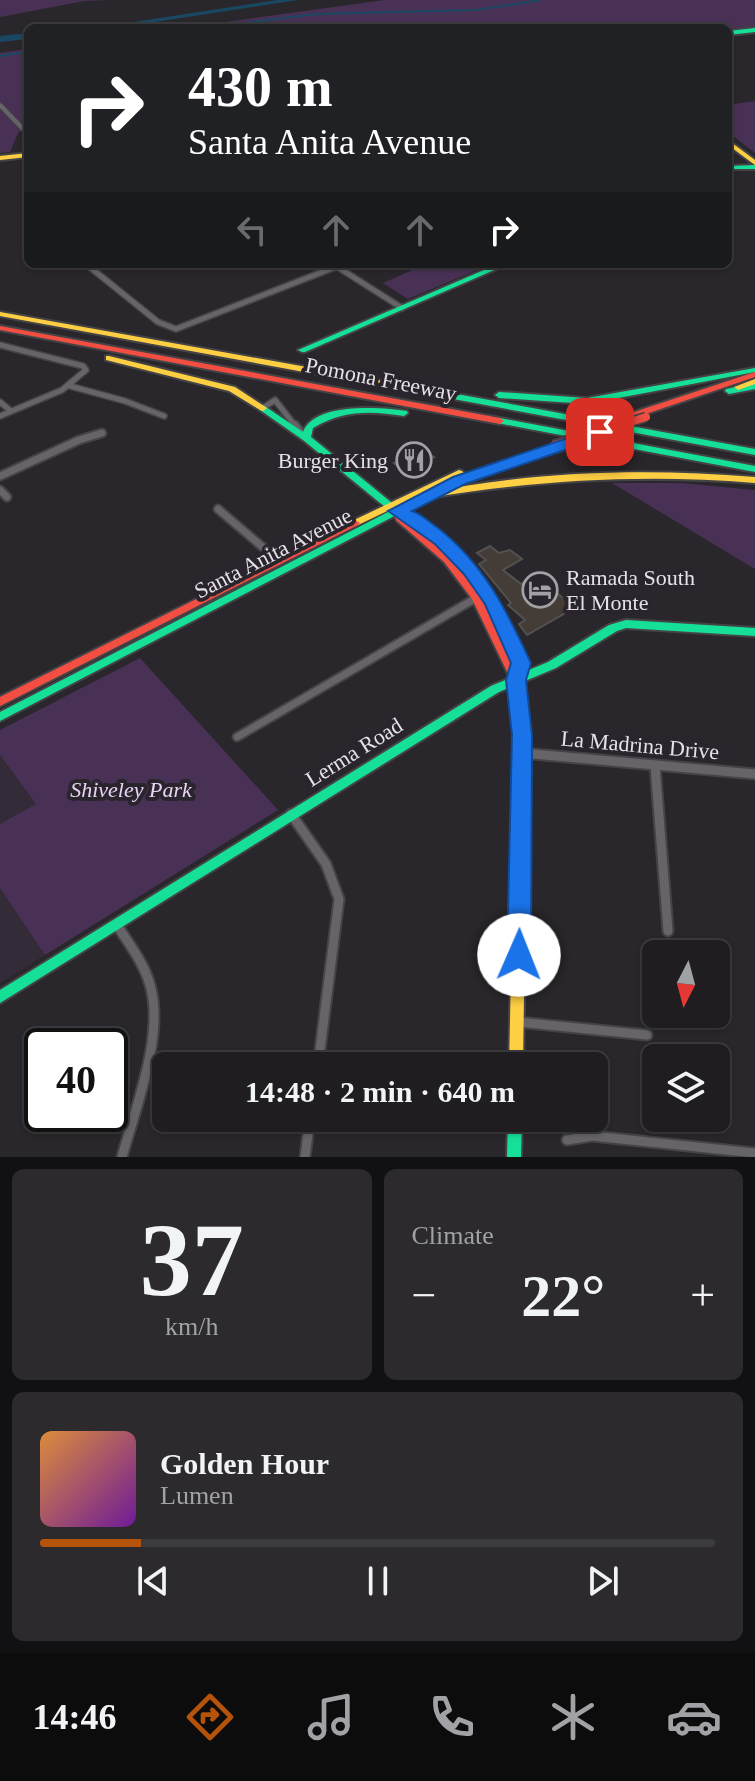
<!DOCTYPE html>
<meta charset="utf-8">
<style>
body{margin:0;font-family:"Times New Roman",serif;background:#2c2a2d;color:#f1f3f6;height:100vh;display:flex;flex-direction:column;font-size:30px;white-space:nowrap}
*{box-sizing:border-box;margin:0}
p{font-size:26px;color:#a1a2a5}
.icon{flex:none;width:44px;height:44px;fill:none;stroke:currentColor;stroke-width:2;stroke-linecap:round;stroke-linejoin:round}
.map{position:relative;height:1157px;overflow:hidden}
.drawer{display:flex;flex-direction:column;gap:12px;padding:12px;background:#111012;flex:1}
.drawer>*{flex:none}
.hud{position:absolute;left:24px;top:24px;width:708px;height:244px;border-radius:12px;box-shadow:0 2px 6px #0004,0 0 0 2px #3c3b3e;background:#202124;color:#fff;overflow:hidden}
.needle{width:52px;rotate:186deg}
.tools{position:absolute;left:642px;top:940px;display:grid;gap:16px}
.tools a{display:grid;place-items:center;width:88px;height:88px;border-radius:12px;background:#1f1d20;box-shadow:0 2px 6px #0004,0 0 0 2px #3c3b3e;font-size:40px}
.speed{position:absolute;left:24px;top:1028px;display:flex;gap:16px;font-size:40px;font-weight:700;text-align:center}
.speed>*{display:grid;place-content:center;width:104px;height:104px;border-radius:50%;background:#1f1d20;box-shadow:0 2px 6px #0004,0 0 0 2px #3c3b3e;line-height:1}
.speed .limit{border:4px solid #111;border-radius:12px;background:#fff;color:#111}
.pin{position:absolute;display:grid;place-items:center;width:68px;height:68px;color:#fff;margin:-34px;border-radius:16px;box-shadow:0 4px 12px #0006}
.me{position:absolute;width:88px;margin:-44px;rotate:1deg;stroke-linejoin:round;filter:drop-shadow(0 0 6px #0008)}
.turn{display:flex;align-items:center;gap:28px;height:168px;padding:0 32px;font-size:36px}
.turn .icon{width:104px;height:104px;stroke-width:2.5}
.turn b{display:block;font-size:56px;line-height:68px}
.lanes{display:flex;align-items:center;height:76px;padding:0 32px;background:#0003;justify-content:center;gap:40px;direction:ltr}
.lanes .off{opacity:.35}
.big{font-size:60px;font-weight:700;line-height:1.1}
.drawer .widget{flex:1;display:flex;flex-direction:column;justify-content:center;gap:12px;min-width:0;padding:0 28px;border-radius:12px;background:#2c2a2d}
.drawer .dial{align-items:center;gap:0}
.dial b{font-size:104px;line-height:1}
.song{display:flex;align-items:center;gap:24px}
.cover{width:96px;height:96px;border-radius:12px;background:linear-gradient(135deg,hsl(30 70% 55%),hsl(280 70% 35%))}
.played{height:8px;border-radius:4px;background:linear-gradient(90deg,#b45309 15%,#3c3b3e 15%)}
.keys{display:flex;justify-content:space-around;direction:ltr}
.heat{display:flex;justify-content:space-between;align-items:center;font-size:44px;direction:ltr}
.drawer .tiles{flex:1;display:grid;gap:12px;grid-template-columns:1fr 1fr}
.widget:last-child{grid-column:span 2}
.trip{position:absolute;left:152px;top:1052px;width:456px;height:80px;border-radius:12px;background:#1f1d20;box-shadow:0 2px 6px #0004,0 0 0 2px #3c3b3e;font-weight:700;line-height:80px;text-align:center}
.tabs{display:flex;height:128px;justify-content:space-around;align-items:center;background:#0c0c0d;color:#a1a2a5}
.tabs .icon{width:56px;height:56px}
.tabs .selected{color:#b45309}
.tabs b{font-size:36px;color:#f1f3f6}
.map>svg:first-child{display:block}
</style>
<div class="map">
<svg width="755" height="1157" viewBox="0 0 755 1157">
<rect width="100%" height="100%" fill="#29272b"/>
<!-- built -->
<g fill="#332b38">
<path d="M0 755 36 804 0 824Z"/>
<path d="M0 888 45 955 0 983Z"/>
</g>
<!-- green -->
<g fill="#493156">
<path d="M0 0H112L84 1 0 17Z"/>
<path d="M384 0H755V27L728 30 181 28Z"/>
<path d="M28 49V125L18 133 10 152 0 153V53Z"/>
<path d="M755 101V153L728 132V105Z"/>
<path d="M426 264H491L408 299 383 283Z"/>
<path d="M612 483H681L755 490V569Z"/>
<path d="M140 658 278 810 45 955 0 888V824L36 804 0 755V730Z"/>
</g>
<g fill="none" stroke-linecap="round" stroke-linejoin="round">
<!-- stream -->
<g stroke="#1a4863" stroke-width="2">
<path d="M204 28 316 14 475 10 541 0"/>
<path d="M0 56 28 52"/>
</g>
<!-- river -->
<g fill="#1a4863" fill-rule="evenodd">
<path d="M277 0H298L116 28H94Z"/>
<path d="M28 33V39L0 42V36Z"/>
</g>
</g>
<!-- building -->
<g fill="#443c36" stroke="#545151" stroke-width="2">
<path d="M422 449 434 457 404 471 394 463Z"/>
<path d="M490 546 499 553 510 550 522 559 503 570 521 584 536 576 563 598 569 594 581 604 527 635 519 624 525 620 508 605 511 603 479 564 486 560 477 553Z"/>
</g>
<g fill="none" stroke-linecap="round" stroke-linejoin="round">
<defs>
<path id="street-far3" d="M0 105 28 134"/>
<g id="street-far2">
<path d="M86 264 158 322 176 329 343 264"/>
<path d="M336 266 402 308"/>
<path d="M0 345 83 366 86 370 62 390 0 416"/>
<path d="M70 386 125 401 164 416"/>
<path d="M0 402 11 411"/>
<path d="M263 408 275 400 296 427"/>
</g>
<g id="street-far1">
<path d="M295 425 301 433"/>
<path d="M0 476 79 440 102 433"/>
<path d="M0 490 7 497"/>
<path d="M218 509 279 561"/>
<path d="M237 737 476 598"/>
</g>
<g id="street">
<path d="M522 753 755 774"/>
<path d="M655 765 668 931"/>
<path d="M291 814 326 864 339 899 318 1066"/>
<path d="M117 925C129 944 144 963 150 985 165 1034 135 1109 122 1157"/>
<path d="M518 1022 647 1035"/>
<path d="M567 1140 592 1136 755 1153"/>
<path d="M305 1157 310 1118"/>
</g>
<g id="fast">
<path d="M755 28V32L728 35V31Z"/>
<path d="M755 165V169H728V167L730 166Z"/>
<path d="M498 264H508L305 352H302L298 350Z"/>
<path d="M755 368V372L587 404 499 398 495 395 499 392 587 398Z"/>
<path d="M755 383V389L729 394 725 391 726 389Z"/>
<path d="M451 393 755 449V455L448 398V394Z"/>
<path d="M263 405 303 432C314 402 382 407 407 411L408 413 404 416C370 411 344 410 313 428L311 437 397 507 456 478 551 445H557L558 447 557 449 462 482 431 497 0 721V712L390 511 303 440 260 410 259 408 260 406Z"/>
<path d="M500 418 755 466V472L497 423 496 421 497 419Z"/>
<path d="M626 620 755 628V636L626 628 617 631 556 668 499 692 0 1003V990L491 686 548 662 609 625Z"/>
<path d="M508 1118H522L521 1157H507Z"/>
</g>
<g id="slow">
<path d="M728 140 755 160V165L728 145Z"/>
<path d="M28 153V157L0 160V156Z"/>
<path d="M0 312 451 393 455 396 451 399 0 316Z"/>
<path d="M106 356H109L235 387 267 408 263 411 260 410 229 391 106 360Z"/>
<path d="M755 379V384L738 390 734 387Z"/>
<path d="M459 470 462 471 464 473 462 475 426 493C534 471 645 468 755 477V483C642 474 539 480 428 498L425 497 423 495 425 493 358 525 355 526 350 523 352 521Z"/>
<path d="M396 508C463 534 499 601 526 663L520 683H512L511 680 516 663C485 594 460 551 393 513L391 511 393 509Z"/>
<path d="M521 785 525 787 527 790 523 1066H509L515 790 517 787Z"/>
</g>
<g id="jam">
<path d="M0 326 500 418 504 421 500 424 0 330Z"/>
<path d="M755 372V377L637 417H631L630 415 631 413Z"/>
<path d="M396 508 399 509 404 517 450 558 480 596 521 680 528 735 527 790 525 793 521 795 517 793 515 790 516 735 511 680 472 599 444 562 397 521 391 511Z"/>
<path d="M355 520 360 523 358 525 0 706V697Z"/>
</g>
</defs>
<!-- street-far3 casing -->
<use href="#street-far3" stroke="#444346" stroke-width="6"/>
<!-- street-far2 casing -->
<use href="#street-far2" stroke="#444346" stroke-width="8"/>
<!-- street-far1 casing -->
<use href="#street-far1" stroke="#444346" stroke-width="11"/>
<!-- street casing -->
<use href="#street" stroke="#444346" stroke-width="13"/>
<!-- fast casing -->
<use href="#fast" stroke="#444346" stroke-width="4"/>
<!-- slow casing -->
<use href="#slow" stroke="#444346" stroke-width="4"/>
<!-- jam casing -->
<use href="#jam" stroke="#444346" stroke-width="4"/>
<!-- street-far3 -->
<use href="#street-far3" stroke="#666468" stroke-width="4"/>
<!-- street-far2 -->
<use href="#street-far2" stroke="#666468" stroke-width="5"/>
<!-- street-far1 -->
<use href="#street-far1" stroke="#666468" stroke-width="7"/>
<!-- street -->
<use href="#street" stroke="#666468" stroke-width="9"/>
<!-- fast -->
<use href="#fast" fill="#16e098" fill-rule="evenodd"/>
<!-- slow -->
<use href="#slow" fill="#ffcf43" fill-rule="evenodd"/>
<!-- jam -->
<use href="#jam" fill="#f24e42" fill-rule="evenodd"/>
<defs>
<path id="jam-bridge-far1" d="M615 427 646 417"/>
<path id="jam-bridge" d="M554 447 621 425"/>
</defs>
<!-- jam-bridge-far1 casing -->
<use href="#jam-bridge-far1" stroke="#444346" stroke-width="11" stroke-linecap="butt"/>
<!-- jam-bridge casing -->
<use href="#jam-bridge" stroke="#444346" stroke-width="15" stroke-linecap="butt"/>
<!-- jam-bridge-far1 -->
<use href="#jam-bridge-far1" stroke="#f24e42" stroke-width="8"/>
<!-- jam-bridge -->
<use href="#jam-bridge" stroke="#f24e42" stroke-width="11"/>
</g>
<!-- route -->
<path fill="#1a73e8" stroke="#114b97" stroke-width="2" d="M600 427 608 432 606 436 465 484 412 511C422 514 429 522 438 528 484 564 507 611 531 663L526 680 532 735 531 955 527 962 519 966 510 962 507 955 512 735 506 680 511 663 485 604 464 574 435 544 388 511 453 477Z"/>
<!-- icons -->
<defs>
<symbol id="restaurant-ring" viewBox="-11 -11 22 22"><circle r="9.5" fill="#2a252d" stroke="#a3a1a5" stroke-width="1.5"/><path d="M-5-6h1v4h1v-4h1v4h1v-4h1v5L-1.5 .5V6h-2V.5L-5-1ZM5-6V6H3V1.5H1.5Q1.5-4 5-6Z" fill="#a3a1a5"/></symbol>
<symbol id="hotel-ring" viewBox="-11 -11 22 22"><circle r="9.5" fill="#2a252d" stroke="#a3a1a5" stroke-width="1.5"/><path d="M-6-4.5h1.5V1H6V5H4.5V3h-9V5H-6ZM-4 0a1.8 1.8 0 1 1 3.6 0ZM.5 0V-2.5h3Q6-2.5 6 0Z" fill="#a3a1a5"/></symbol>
</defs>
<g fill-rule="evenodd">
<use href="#restaurant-ring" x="394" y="440" width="40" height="40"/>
<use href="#hotel-ring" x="520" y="570" width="40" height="40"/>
</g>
<g text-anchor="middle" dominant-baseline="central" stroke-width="8" stroke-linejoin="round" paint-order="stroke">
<!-- street labels -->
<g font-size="22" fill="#e5e2e7" stroke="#2a252d">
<text transform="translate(381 379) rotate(11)">Pomona Freeway</text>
<text transform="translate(273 553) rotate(-27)">Santa Anita Avenue</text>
<text transform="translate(640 745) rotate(5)">La Madrina Drive</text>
<text transform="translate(354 752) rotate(-32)">Lerma Road</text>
</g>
<!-- poi labels -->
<g font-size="22" fill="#e5e2e7" stroke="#2a252d" text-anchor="end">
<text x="388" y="460">Burger King</text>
<text x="566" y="577" text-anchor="start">Ramada South<tspan x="566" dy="25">El Monte</tspan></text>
</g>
<!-- park labels -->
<g font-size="22" font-style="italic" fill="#e8d3f4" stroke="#2a252d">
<text x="131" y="789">Shiveley Park</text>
</g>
</g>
</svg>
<div class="tools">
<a><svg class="needle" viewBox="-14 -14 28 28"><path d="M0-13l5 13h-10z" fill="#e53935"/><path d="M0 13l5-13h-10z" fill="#a1a2a5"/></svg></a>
<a><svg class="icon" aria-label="layers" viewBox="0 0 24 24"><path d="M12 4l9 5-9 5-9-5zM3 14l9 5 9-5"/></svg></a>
</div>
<div class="speed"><div class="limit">40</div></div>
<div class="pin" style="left:600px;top:432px;background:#d93025"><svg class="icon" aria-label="arrive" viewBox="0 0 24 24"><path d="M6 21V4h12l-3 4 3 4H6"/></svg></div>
<svg class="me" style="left:519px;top:955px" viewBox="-20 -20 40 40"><circle r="19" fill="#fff"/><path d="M0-13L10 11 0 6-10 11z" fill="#1a73e8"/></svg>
<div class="trip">14:48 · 2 min · 640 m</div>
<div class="hud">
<div class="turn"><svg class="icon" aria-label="right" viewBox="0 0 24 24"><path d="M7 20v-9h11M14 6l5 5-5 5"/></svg><div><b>430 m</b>Santa Anita Avenue</div></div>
<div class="lanes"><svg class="icon off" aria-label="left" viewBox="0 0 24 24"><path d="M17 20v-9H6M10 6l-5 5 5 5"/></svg><svg class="icon off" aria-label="ahead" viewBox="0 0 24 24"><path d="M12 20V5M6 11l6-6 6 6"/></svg><svg class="icon off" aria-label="ahead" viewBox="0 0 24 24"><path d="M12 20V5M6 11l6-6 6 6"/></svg><svg class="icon" aria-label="right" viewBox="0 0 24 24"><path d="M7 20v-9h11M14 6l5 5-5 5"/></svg></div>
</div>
</div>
<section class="drawer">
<div class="tiles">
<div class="widget dial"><b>37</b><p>km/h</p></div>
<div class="widget"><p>Climate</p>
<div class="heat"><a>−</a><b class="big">22°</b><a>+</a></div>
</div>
<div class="widget">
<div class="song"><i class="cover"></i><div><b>Golden Hour</b><p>Lumen</p></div></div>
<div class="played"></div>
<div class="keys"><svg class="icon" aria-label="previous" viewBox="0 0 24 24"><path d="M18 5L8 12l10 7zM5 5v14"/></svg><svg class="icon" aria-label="pause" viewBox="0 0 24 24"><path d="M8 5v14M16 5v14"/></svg><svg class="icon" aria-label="next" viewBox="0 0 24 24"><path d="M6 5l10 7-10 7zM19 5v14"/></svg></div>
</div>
</div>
</section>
<nav class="tabs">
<b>14:46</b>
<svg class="icon selected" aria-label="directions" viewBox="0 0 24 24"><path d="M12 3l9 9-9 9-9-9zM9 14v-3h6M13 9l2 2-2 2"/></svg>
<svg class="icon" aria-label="music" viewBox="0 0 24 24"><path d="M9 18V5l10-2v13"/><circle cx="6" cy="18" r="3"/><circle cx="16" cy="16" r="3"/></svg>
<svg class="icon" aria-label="phone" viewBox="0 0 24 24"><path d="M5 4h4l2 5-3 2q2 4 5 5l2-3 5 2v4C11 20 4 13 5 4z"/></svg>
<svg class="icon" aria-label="climate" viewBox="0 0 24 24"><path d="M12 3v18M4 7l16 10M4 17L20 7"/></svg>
<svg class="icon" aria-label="car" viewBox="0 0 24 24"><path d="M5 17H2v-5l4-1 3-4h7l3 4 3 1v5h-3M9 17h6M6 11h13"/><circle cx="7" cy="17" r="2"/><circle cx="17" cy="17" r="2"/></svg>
</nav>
